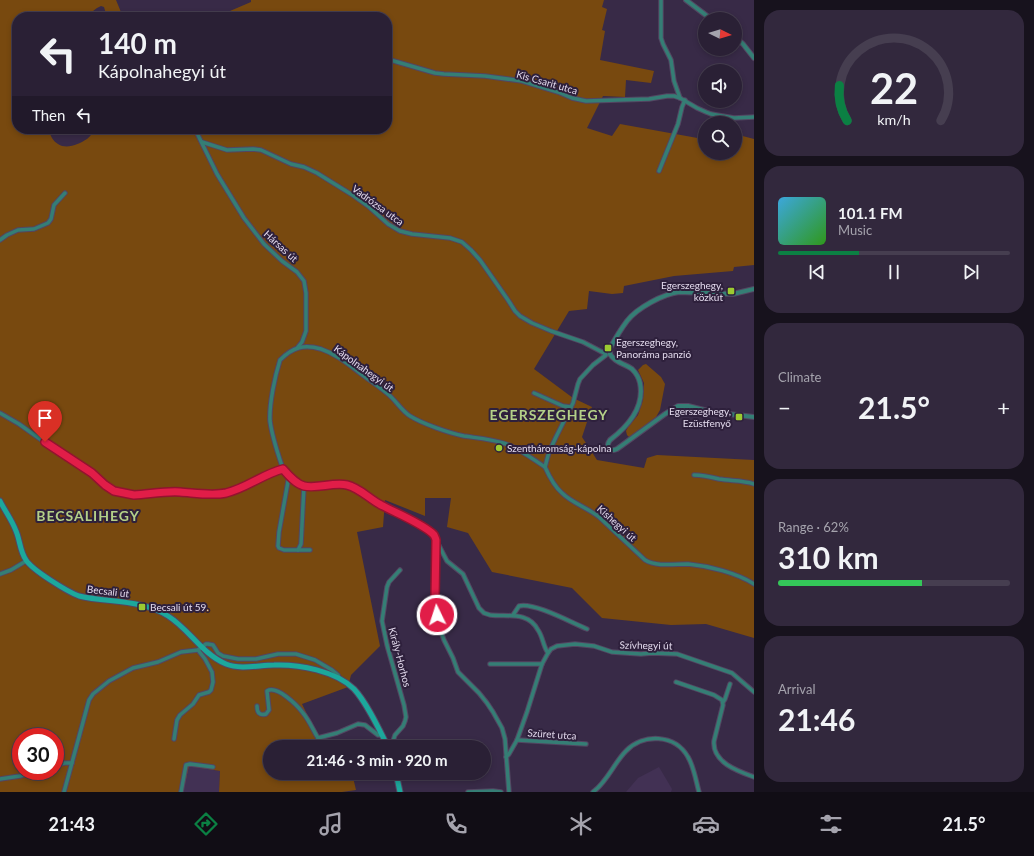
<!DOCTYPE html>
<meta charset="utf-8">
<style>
body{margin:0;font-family:Lato,sans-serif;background:#32283d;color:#f1f3f6;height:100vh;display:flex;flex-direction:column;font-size:15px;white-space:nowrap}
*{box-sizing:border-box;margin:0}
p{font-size:13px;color:#a5a3ad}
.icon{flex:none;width:22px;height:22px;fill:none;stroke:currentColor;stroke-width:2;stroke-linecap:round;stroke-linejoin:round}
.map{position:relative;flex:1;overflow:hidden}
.sheet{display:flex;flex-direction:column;gap:10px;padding:10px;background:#17121d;width:280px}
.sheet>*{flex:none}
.hud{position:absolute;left:12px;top:12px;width:380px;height:122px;border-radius:16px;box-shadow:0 2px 6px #0003,0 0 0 1px #463e50;background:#2a2035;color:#f1f3f6;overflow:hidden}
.needle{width:26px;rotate:95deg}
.tools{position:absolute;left:698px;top:12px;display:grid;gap:8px}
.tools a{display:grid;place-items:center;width:44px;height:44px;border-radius:50%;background:#2a2035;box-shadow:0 2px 6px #0003,0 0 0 1px #463e50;font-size:20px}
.speed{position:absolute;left:12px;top:728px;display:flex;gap:8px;font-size:20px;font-weight:700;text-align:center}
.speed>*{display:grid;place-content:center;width:52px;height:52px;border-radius:50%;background:#2a2035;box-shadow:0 2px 6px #0003,0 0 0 1px #463e50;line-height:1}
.speed .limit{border:6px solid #d22;background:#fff;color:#111}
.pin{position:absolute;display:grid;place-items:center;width:34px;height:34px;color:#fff;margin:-41px -17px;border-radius:50% 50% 50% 0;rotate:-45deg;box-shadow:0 0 4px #0007}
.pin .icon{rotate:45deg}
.me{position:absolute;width:44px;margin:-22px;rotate:356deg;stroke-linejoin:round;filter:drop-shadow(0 0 3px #0008)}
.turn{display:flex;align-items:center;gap:14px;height:84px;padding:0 20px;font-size:18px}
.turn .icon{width:52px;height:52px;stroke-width:2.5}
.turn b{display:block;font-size:28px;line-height:34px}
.then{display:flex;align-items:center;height:38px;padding:0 20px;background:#0003;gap:8px;font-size:15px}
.big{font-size:30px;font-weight:700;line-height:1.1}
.sheet .tile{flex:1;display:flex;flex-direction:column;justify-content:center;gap:6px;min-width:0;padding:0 14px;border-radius:16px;background:#32283d}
.sheet .dial{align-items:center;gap:0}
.dial svg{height:104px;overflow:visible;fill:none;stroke:#463e50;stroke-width:7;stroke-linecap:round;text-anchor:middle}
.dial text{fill:#f1f3f6;stroke:none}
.song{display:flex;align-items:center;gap:12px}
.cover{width:48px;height:48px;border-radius:6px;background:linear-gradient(135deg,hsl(200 70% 55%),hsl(110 70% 35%))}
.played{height:4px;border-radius:2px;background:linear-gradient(90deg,#0b8043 35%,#463e50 35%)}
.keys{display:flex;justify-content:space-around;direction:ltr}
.heat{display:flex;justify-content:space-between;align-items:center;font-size:22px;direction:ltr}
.charge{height:6px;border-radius:3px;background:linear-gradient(90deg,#34c759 62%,#463e50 0)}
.trip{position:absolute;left:263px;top:740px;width:228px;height:40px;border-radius:20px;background:#2a2035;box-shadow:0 2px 6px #0003,0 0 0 1px #463e50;font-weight:700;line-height:40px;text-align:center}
.tabs{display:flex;height:64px;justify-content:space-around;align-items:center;background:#110d15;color:#a5a3ad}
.tabs .icon{width:28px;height:28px}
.tabs .selected{color:#0b8043}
.tabs b{font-size:18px;color:#f1f3f6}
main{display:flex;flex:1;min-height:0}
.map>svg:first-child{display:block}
</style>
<main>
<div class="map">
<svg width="754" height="792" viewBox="0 0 754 792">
<rect width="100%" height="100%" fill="#382a47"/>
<!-- built -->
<g fill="#423154">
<path d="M188 766 220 771 219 792H183Z"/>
<path d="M659 767 672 789 671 792H626L638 778Z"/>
</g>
<!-- green -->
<g fill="#78490f" fill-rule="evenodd">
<path d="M0 0H116L123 17H107L104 7 101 6 97 8 85 17H17V129H49C50 136 53 141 58 144 67 150 79 144 87 139 91 136 93 131 99 130 112 127 126 132 139 129H387V17H216L251 2V0H604L602 7 607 9 602 30 605 31 600 60 654 71 651 83 626 80 625 97 603 96 587 128 612 136 620 124 703 139 705 136V153H735V134L754 139V265L734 267 733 271 674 276 624 286 623 293 612 294 589 291 587 309 569 311 534 369 573 398 592 407 582 437 597 460 644 468 647 458 657 455 754 460V638L706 624 671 625 602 618 572 588 492 572 468 533 447 527 451 498H425V516L385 500 383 527 357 532 380 646 351 675 348 687 302 704 323 747H270V773H352L356 790 342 792H219L220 771 189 766 183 792H0ZM21 737H55V771H21Z"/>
<path d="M646 364 661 377 665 384 660 410 656 417 632 436 629 437 627 435 626 431 628 427 638 415 643 400 644 383 638 370 643 365Z"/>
</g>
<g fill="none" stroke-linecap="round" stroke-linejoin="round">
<defs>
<g id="minor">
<path d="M661 0V38L663 44 671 60 674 81 680 98"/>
<path d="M387 59 435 73 444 74 485 76 522 81 558 92 572 98 586 101 649 99 667 96H674L680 98 697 108 706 112 711 114 734 118 754 117"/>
<path d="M195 129 217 174 244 218 264 244 282 261 297 272 304 281 306 293V331L302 342 298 347"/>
<path d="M202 142 227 150 253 149 261 150 291 164 304 167 317 173 354 196 368 206 388 224 400 231 412 234 450 238 462 242 471 250 480 260 508 300 515 311 520 316 532 323 551 331 583 342 604 353 606 355 593 365 580 379 578 384 573 403 556 437 549 452 545 467C549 476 554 486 562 493 572 503 588 508 599 517L645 560C656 567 675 564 688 564 709 566 737 573 754 584"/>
<path d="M659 171 678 124 682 107 685 100"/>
<path d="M0 240 7 235 18 230 34 229 48 223 51 219 54 205 65 193"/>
<path d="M534 393 563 406 571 407"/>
<path d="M0 413 19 424 57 451 66 456 92 473 105 485 114 491 120 493 135 495 180 492 224 493 239 489 267 474 283 469"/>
<path d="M545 467C531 458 519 448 503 443 490 439 477 438 464 436 449 433 423 424 410 416 402 411 396 401 389 395 380 387 369 380 360 373 348 364 336 354 321 349 304 344 293 347 280 360 275 376 269 404 270 421 272 437 278 454 283 469L294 480 304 486H316L340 484 353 487 380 505 403 516 430 531 435 535 436 540 447 561 463 574 479 608 484 613 490 615C508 617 528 611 538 630 543 637 543 646 548 653"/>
<path d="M694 475C703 475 711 477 719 479 731 481 743 480 754 484"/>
<path d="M289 476 279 532 278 546 279 548 284 550H310"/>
<path d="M436 542 435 598 437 615 440 629 444 640 453 658 458 672 479 693 487 703 493 712 502 728 505 739 509 792"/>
<path d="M298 550 301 544 304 486"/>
<path d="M0 574 11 570 26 561"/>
<path d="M513 615 519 606C534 602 572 623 587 629"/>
<path d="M490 664H542"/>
<path d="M676 682 714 695 722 700 723 705 714 741C712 762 737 771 754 777"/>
<path d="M723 702 725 699 730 684"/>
<path d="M257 706C257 712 259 716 266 714L269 710 267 691C277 685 297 705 303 713 309 720 313 730 318 738"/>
<path d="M174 739 177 720 180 715 193 704 199 695 209 692 211 690 213 682 212 672 205 659 198 650"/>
<path d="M517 740 586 744"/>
<path d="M387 746 393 741 395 735 403 726 405 721 406 717 404 705 387 645 382 621 387 587 389 582 400 570"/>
<path d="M321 747 318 742V738L337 733 358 724 365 725 378 735H382"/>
<path d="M506 757 509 754 517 740 527 712 542 664 548 653 551 649 557 646 575 644 594 646 612 652 641 654 652 653 677 654 732 673 754 692"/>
<path d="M55 765 65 763H72"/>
<path d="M0 779 20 776 38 771"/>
<path d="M64 792 89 700 93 694 109 681 133 668 158 662 181 652 198 650 206 644H208L213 645 218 653 223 656 238 659H256L278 654H296L315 660 332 670 338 675 339 678"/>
<path d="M181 792 186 765 190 764 213 767"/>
<path d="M468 792 493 791 501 792"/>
<path d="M593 792C607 782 614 763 626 751 643 733 675 734 688 757 694 767 696 781 699 792"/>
</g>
<g id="tertiary">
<path d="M686 0 711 19"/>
<path d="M735 37 743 44 754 58"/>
<path d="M610 354C614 362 625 364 632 369 636 373 639 378 640 383 645 407 627 427 610 440 607 444 607 447 611 450H614L617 449 665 414 678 406H688L712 412 754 417"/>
<path d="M610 354V348C615 339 621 329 627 321 637 308 663 294 679 292L733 294 754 289"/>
</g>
<g id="secondary">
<path d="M0 501C5 511 12 520 16 531 20 540 20 552 26 560 32 570 68 592 79 596 109 603 141 599 168 616 189 629 202 654 226 664 241 670 259 665 274 665 299 664 336 671 354 689 367 703 379 729 388 747"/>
<path d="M396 773 400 792"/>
</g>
</defs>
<!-- minor casing -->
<use href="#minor" stroke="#534662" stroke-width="5.5"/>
<!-- tertiary casing -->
<use href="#tertiary" stroke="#534662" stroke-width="6"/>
<!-- secondary casing -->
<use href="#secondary" stroke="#534662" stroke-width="7"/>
<!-- minor -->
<use href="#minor" stroke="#357e75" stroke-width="3.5"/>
<!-- tertiary -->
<use href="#tertiary" stroke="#357e75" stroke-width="4"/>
<!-- secondary -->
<use href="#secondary" stroke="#1ca89c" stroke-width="5"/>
</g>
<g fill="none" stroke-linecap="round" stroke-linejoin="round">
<defs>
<path id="route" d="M45 442 92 473 105 485 114 491 134 495C150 494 165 491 180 492 195 493 212 496 226 493 247 488 263 474 283 469 289 476 296 484 304 486 317 489 333 482 347 485 360 488 369 499 381 505 396 513 419 522 432 533 435 535 435 537 436 540L435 598 437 615"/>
</defs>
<!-- route casing -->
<use href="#route" stroke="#92132f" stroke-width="10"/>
<!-- route -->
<use href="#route" stroke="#e11d48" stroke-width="7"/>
</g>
<!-- markers -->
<g fill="#9cca31" stroke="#2e203c" stroke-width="1.5">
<rect x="727" y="287" width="8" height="8" rx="2"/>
<rect x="604" y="344" width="8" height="8" rx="2"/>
<rect x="735" y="413" width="8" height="8" rx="2"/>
<circle cx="499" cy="448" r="4"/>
<rect x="138" y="603" width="8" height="8" rx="2"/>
</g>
<g text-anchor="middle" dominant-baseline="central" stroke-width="4" stroke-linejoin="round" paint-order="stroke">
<!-- street labels -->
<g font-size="10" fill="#e3daed" stroke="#2e203c">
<text transform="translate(547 82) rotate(16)">Kis Csarit utca</text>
<text transform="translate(378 205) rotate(36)">Vadrózsa utca</text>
<text transform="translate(281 246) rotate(42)">Hársas út</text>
<text transform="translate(364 368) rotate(36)">Kápolnahegyi út</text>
<text transform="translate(617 523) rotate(42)">Kishegyi út</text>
<text transform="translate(108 591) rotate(7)">Becsali út</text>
<text transform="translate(646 645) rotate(1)">Szívhegyi út</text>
<text transform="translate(400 657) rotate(75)">Király-Horhos</text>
<text transform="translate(552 734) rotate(4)">Szüret utca</text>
</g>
<!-- poi labels -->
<g font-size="10" fill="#e3daed" stroke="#2e203c" text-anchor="start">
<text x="723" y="285" text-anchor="end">Egerszeghegy,<tspan x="723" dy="12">közkút</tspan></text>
<text x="616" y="342">Egerszeghegy,<tspan x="616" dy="12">Panoráma panzió</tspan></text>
<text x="731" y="411" text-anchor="end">Egerszeghegy,<tspan x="731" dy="12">Ezüstfenyő</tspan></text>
<text x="507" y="448">Szentháromság-kápolna</text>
<text x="150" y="607">Becsali út 59.</text>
</g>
<!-- district labels -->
<g font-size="14" font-weight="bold" letter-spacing="1" fill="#b4d088" stroke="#2e203c">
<text x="549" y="414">EGERSZEGHEGY</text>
<text x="88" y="515">BECSALIHEGY</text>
</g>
</g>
</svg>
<div class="tools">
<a><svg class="needle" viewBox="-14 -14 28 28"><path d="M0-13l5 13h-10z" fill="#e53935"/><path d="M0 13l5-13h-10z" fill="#a5a3ad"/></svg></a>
<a><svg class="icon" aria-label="sound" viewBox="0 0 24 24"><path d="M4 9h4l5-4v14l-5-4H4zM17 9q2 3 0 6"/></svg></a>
<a><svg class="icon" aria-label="search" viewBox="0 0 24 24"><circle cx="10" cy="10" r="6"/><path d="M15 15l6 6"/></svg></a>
</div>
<div class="speed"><div class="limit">30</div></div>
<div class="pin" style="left:45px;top:442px;background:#d93025"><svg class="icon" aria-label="arrive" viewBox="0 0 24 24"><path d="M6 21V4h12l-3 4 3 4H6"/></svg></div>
<svg class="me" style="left:437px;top:615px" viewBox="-20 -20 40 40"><circle r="17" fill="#e11d48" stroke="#fff" stroke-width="3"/><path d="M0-11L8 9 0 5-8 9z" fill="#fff"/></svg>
<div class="trip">21:46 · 3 min · 920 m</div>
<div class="hud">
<div class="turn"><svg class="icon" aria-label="left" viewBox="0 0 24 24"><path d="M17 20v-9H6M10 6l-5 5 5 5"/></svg><div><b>140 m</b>Kápolnahegyi út</div></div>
<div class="then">Then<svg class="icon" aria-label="left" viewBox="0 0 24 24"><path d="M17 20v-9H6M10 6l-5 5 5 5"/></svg></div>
</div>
</div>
<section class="sheet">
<div class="tile dial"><svg viewBox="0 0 100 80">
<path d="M14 69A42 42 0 1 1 86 69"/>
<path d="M14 69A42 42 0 0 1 8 42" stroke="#0b8043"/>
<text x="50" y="56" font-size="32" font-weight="700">22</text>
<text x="50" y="72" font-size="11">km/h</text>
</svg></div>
<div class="tile">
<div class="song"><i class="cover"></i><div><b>101.1 FM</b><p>Music</p></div></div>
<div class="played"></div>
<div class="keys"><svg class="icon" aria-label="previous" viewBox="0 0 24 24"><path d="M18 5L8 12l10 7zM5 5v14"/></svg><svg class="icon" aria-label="pause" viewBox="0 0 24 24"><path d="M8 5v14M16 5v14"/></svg><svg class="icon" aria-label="next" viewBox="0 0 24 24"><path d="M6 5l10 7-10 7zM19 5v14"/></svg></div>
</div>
<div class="tile"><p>Climate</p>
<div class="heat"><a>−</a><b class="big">21.5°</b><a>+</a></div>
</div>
<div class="tile"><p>Range · 62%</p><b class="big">310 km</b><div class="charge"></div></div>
<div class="tile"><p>Arrival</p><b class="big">21:46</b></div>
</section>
</main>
<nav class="tabs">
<b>21:43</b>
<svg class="icon selected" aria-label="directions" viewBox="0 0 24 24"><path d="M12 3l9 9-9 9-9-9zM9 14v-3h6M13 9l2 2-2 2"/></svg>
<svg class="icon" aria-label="music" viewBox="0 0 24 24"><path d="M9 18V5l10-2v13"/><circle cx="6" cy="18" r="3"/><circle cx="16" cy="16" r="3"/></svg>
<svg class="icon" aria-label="phone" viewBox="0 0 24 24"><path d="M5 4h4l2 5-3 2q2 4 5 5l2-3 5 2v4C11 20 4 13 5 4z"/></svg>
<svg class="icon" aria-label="climate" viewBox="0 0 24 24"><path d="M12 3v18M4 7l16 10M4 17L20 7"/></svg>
<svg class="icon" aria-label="car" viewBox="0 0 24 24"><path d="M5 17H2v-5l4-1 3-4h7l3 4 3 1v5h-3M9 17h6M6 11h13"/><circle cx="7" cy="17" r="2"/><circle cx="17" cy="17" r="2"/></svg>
<svg class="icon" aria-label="filters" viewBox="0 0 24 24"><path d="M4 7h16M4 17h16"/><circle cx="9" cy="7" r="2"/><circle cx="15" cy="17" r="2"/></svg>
<b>21.5°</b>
</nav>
